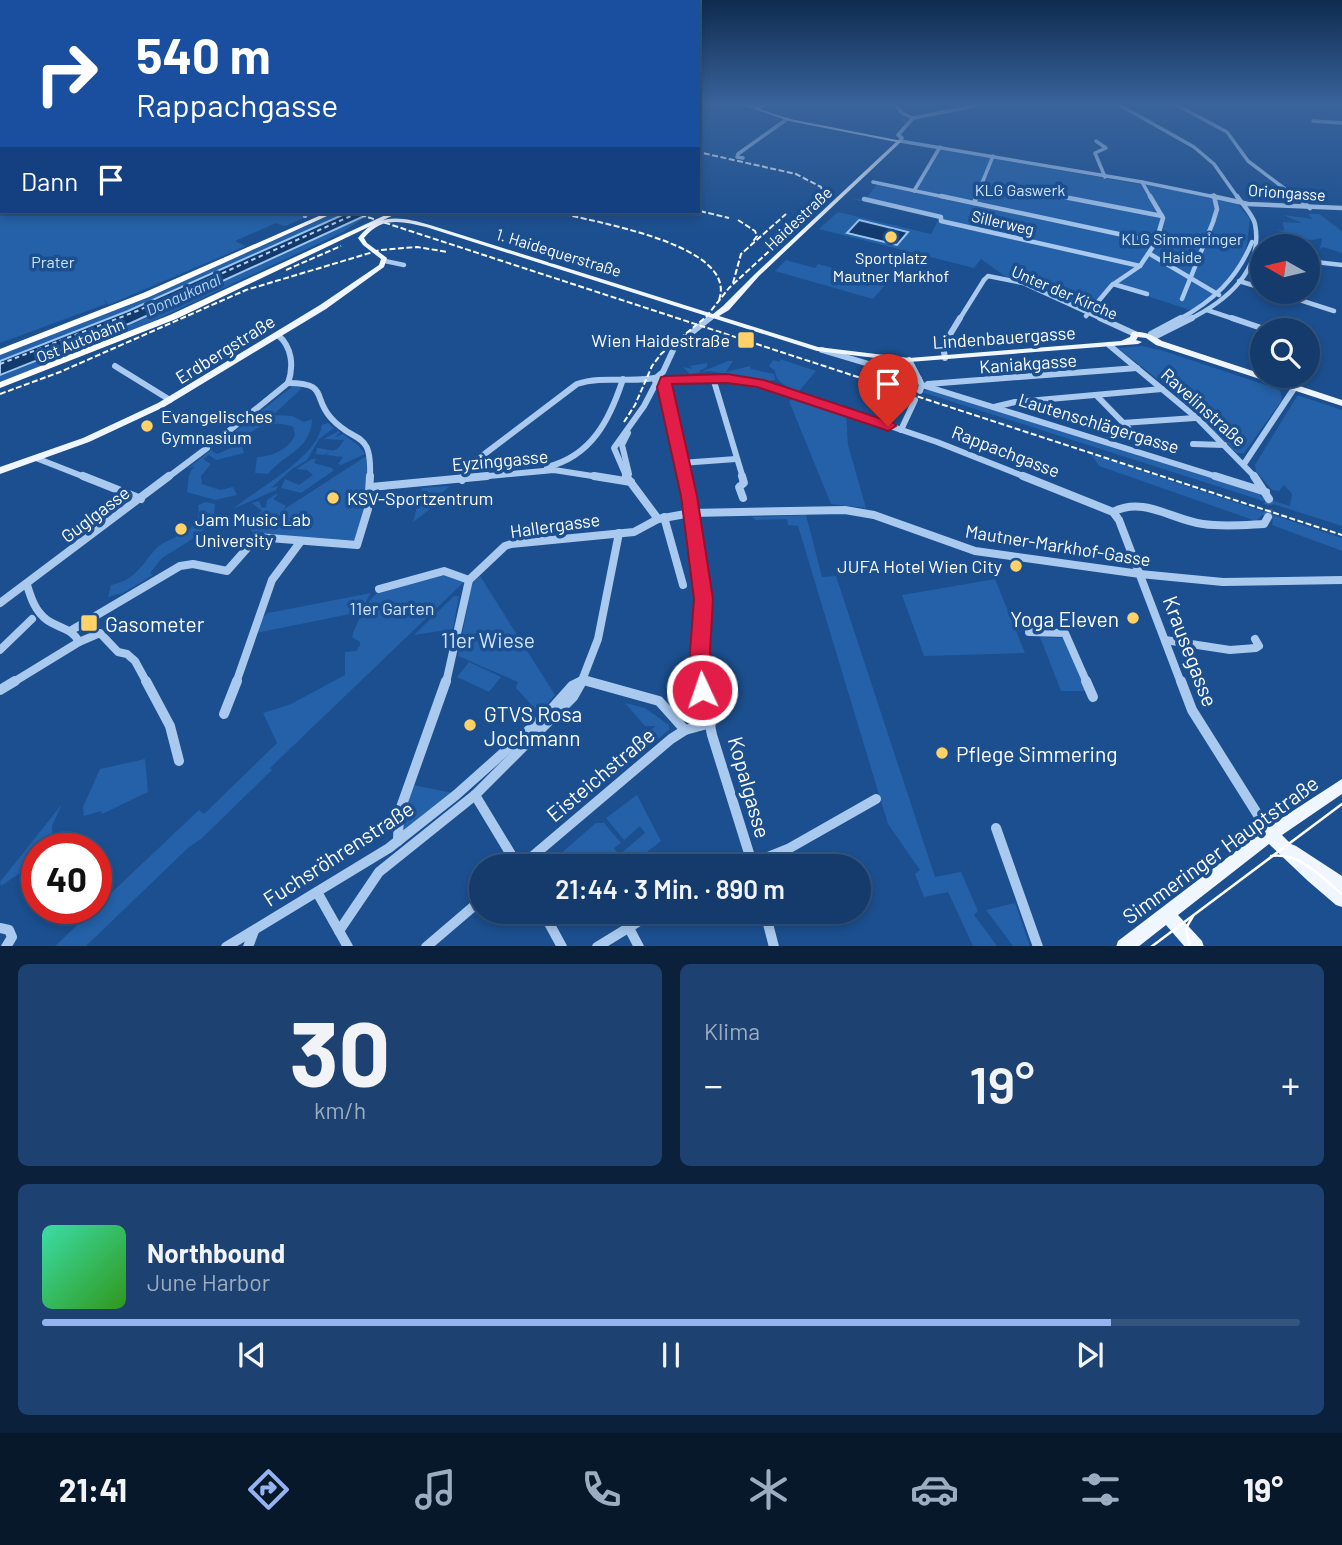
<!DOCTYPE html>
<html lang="de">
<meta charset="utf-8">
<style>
body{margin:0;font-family:Barlow,sans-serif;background:#1d4271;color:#f1f3f6;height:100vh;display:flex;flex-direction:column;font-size:26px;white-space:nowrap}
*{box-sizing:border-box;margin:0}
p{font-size:23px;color:#9dadc1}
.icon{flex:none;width:38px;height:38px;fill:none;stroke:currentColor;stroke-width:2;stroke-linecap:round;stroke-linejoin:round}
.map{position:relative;height:946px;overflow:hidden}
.sheet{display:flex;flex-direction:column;gap:18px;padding:18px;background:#0b203b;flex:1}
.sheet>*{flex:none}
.banner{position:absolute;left:0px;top:0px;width:700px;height:214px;box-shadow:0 4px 10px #0003,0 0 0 2px #33557e;background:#1a4fa0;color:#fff;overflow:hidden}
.needle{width:46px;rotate:278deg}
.fabs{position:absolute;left:1250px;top:234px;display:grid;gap:14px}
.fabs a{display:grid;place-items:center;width:70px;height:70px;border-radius:50%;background:#143b6b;box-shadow:0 4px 10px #0003,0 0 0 2px #33557e;font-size:35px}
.speed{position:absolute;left:21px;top:833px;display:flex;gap:14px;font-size:35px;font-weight:700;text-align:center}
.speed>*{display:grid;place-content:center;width:91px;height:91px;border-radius:50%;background:#143b6b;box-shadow:0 4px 10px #0003,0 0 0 2px #33557e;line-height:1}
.speed .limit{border:10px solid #d22;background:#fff;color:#111}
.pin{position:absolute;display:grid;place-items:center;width:60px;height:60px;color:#fff;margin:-72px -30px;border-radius:50% 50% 50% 0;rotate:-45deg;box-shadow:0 0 7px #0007}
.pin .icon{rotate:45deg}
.me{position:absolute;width:77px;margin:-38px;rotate:357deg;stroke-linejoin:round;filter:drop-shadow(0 0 5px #0008)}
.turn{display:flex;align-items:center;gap:24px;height:147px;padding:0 21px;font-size:32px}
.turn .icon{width:91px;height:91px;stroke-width:2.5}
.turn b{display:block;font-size:49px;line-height:60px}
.then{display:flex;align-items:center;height:66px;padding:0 21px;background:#0003;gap:14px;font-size:26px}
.big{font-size:52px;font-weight:600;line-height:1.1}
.sheet .widget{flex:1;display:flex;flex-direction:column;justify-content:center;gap:10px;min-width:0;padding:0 24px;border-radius:10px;background:#1d4271}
.sheet .dial{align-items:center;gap:0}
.dial b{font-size:91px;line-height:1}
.song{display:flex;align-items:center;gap:21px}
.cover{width:84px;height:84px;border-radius:10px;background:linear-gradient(135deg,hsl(160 70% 55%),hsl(110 70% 35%))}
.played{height:7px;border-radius:4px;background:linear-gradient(90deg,#95b2f1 85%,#33557e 85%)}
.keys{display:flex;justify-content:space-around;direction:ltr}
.heat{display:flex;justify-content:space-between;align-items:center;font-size:38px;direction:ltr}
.sheet .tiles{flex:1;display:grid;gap:18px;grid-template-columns:1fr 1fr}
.widget:last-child{grid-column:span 2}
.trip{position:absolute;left:469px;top:854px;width:402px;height:70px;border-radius:35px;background:#143b6b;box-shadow:0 4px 10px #0003,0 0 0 2px #33557e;font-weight:600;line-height:70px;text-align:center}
.tabs{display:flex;height:112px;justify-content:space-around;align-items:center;background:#08182b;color:#9dadc1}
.tabs .icon{width:49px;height:49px}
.tabs .active{color:#95b2f1}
.tabs b{font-size:32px;color:#f1f3f6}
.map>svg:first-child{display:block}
</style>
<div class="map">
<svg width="1342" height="947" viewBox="0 0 1342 947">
<rect width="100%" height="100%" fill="#1b4f8f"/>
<!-- green -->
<g fill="#2461a8">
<path d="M0 103 2 212H318L285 226 276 223 235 241 246 246 108 305 103 297 106 304 0 343Z"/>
<path d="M944 150 1235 201 1250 219C1248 231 1248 245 1244 257 1237 280 1211 300 1190 310L1113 285 1089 311 1006 277 981 259 974 268 819 229 838 212 931 234 939 219 852 199 865 200 878 183 914 191 938 151Z"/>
<path d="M338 212H346L124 312 0 360V353L173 285Z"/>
<path d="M374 212H380L362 219 343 232 130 332 107 336 89 345 106 340 18 376 130 333 391 212H394L184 311 13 379 14 377 0 382V376L133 324Z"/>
<path d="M1308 214H1319L1342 231V253L1323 247 1320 249 1322 239C1319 238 1316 239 1313 240 1304 240 1286 234 1276 229L1284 231 1283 222 1302 223 1283 215 1313 219Z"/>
<path d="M786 260 815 268 818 264 865 277 869 272 891 278 873 299 775 271Z"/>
<path d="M1142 346 1161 350 1280 390 1282 400 1244 453H1237L1165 385 1118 348Z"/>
<path d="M780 359 816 371 799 391C787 387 776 383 775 371L769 366 773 360 780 362Z"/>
<path d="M728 361H733L726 372 750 366 751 369 774 374 775 380 766 381 709 371 690 374 683 367 693 369 689 366 707 363V367L699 371 701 372Z"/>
<path d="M293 386 302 388 273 415 292 416 304 422 312 419C311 450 284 454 268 474L255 473 257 457C273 456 288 450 295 435L293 427C275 419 252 426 241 442L244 453 216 460 209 455 203 459 211 464 201 476 202 484 220 490 233 487 237 495 215 500 187 492 189 475 194 466 187 469 211 450 217 454 231 448 233 441 224 440Z"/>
<path d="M929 389 1259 492 1261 497 1290 506 1292 494 1284 485 1279 491 1272 490 1256 471 1255 465 1297 396H1300L1342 410V526L922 392Z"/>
<path d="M799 397 846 414 848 445 866 508 831 504 789 401Z"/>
<path d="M328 423 334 428 319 439 307 460 292 469 271 488 278 486 276 490 233 509C259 487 317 458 322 425Z"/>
<path d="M338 431 340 432 335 437 343 434 359 446 365 454 341 465 338 464 343 457 326 455 330 451 324 455 316 454 317 448C331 449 335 456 344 440L324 439Z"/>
<path d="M371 453 372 478 357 545 257 537 249 528 252 526 246 520 262 511 252 503 259 501 262 508 266 507 267 500 276 494 278 495 273 499 286 506 283 510Z"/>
<path d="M1091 454 1342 538V551L1272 525 1273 519 1262 515 1256 521 1099 466Z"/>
<path d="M312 459H316L314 463 332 468 333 471 301 493 281 488 285 479 299 485 313 475 307 470 296 469Z"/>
<path d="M450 486 435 498 438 503 413 522 422 488Z"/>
<path d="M206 502 215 504 214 515 206 527 194 538 162 558 150 573 153 575 151 576 123 593 108 597 111 585C134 580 139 569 153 552 167 534 204 536 198 505Z"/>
<path d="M806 515 822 577 836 576 935 877 961 872 978 911 974 915 997 946H973L948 892 924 897 915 874 920 870 888 824 884 811 798 526 788 525 787 519 756 520 752 517Z"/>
<path d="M436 573 456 576 464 582 270 768 272 770 201 839 189 847 86 946 54 947 199 810 204 814 277 743 263 713 291 704 345 675V652L356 651 360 645V642L352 637C372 582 385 587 436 573Z"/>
<path d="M480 576 555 695 539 713 516 688 518 682 458 656 472 584Z"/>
<path d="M995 579 1025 653 924 656 902 595Z"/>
<path d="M371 593 360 612 256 633 261 619 268 613Z"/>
<path d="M454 596H459L453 629 414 635Z"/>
<path d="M1040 637 1064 638 1086 691H1061Z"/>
<path d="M469 662 501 677 489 692 457 677Z"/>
<path d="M625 703 645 708 669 725V730L651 745 646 740 649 731 656 726H645Z"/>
<path d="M145 759 148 792 102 814 101 811 84 816 83 807 100 769Z"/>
<path d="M413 785 453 793 404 832 403 817Z"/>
<path d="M637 795 661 841 629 866H565L559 855 596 823H604L621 843 614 848 619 855 645 833 640 826 624 840 606 818Z"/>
<path d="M62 804 52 826 53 849H44L49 842 41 839 26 853 23 864 37 862V871L34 873 30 866 1 886 0 882Z"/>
<path d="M1015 903 1030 946H1013L986 910Z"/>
</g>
<!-- water -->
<g fill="#123a6d" stroke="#9cc4f0" stroke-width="2">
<path d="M349 212H373L131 323 0 375V361L128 311Z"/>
<path d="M859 220 908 232 897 245 847 233Z"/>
</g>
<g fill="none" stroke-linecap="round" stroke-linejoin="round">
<!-- ferry -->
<path stroke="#b5d3f5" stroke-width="2" stroke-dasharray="4.5 3.5" stroke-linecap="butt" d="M0 364 137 311 360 212"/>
<!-- minor-tunnel -->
<path stroke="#3d69a0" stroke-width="8" stroke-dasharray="8 4.5" stroke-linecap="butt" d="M1268 517 1269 499"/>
<!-- minor-far4 -->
<g stroke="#a9c9ee" stroke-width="3.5">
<path d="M740 103 757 108"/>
<path d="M894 103 902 113 913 118"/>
<path d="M990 103 913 118 898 135 902 138 900 141 1142 182 1220 198"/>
<path d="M1116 103 1194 147 1214 164 1238 198"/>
<path d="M1173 103 1227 132 1248 161 1297 198"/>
<path d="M1335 103 1342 105"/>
<path d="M1313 121 1342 123"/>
<path d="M1096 141 1106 148 1095 153 1105 177"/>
<path d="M743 158 737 157 738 154 787 119"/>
<path d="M873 182 949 198"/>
<path d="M1142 182 1151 198"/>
<path d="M914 191 940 147"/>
<path d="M1051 195 1068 198"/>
<path d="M1214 195 1215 198"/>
<path d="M976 198 993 156"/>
</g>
<!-- minor-far3 -->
<g stroke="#a9c9ee" stroke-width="4.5">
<path d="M941 196 1156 242"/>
<path d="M1059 196 1162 216"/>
<path d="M1212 196 1248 204 1342 208"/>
<path d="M1295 196 1310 208"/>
<path d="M864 199 941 217V221L1140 266"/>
<path d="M974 203 977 196"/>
<path d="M305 212V216"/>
<path d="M1150 254 1219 295"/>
<path d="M385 261 404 265"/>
<path d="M1307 261 1342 265"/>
<path d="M984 280 988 276 1023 283 1104 320"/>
<path d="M1239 281 1262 288"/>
<path d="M1113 284 1147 294"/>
<path d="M1275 292 1334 311"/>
<path d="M1182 299 1213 222 1217 209 1214 196"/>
<path d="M1207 310 1237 320"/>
<path d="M1086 316 1112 285 1140 266 1156 242 1163 218 1150 196"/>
<path d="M708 320 714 316"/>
<path d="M959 320 984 280"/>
<path d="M1178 320C1213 301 1237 279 1252 242"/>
<path d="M1188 320C1225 302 1264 271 1255 224 1253 215 1242 204 1237 196"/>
</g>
<!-- minor-far2 -->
<g stroke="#a9c9ee" stroke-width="6">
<path d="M1100 318 1135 334"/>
<path d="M1232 318 1270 331"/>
<path d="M1151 334 1181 318"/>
<path d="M1152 338 1192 318"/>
<path d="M1307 343 1313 345"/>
<path d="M1109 345 1198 419 1256 478"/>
<path d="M822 350 919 379"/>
<path d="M945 358 943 346 960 318"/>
<path d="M909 360 922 385 920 391"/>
<path d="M115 366 170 400"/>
<path d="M713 378 743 478"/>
<path d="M662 379H727L781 389 937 442 1028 478"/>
<path d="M288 383C329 383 312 397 331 418 356 446 372 428 370 478"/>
<path d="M928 384 1137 368"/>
<path d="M922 385 1221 478"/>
<path d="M1097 396 1141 441"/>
<path d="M994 407 1015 402 1162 389"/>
<path d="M1122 423 1195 418"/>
<path d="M901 430 915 400"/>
<path d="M628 433 622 445 629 474"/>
<path d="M214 443 288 383C294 366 292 347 278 335"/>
<path d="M1193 444 1224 445"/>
<path d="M36 458 87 478"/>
<path d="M681 463 736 459"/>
<path d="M1244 464 1295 387"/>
<path d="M547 467C592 456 610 419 623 379"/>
<path d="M167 478 207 448"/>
<path d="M463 478 470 465 577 384C604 375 632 384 659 377"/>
<path d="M468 478 554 470 605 478"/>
<path d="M627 478 614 448 644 406 656 383 654 379"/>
<path d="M685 478 665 390 658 376 663 372 675 346 710 318"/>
</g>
<!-- minor-far1 -->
<g stroke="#a9c9ee" stroke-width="8">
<path d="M83 476 141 499"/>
<path d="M594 476 631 482"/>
<path d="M626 476 658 519"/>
<path d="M685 476 701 574 703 612 701 683"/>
<path d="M742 476 744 483 739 487 743 498"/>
<path d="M1023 476 1113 512 1119 520 1181 683"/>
<path d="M1215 476 1266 492"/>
<path d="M1254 476 1269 499"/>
<path d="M462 480 464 476"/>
<path d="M371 487 487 476"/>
<path d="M1113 512C1144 496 1172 520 1203 524 1223 527 1244 525 1264 524L1268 517"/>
<path d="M664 517 683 585"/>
<path d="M379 589 444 571 469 580 505 546 511 544 634 532 658 519 691 513 845 510 874 515 975 551 1140 574 1223 582 1342 580"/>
<path d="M0 603 169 476"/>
<path d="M70 631 180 566 193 564 227 571 257 537 357 545 368 509 370 476"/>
<path d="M1029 632 1065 633 1087 683"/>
<path d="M1165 640 1230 650 1256 648 1259 646 1255 639"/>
<path d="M79 642 100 633 118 652 127 654 135 661 147 683"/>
<path d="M0 650 32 619"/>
<path d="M584 680 593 683"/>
<path d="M12 683 79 642C72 628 58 628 47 620 35 611 31 598 27 585"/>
<path d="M236 683 272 580 301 541"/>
<path d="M446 683 469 580"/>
<path d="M579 683 584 680"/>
<path d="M581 683 598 639 619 533"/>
</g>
<!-- minor -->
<g stroke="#a9c9ee" stroke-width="10">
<path d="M146 681 170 726 179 761"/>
<path d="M587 681 659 701 685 730"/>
<path d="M701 681 712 735 753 866"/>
<path d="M1086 681 1093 697"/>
<path d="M1181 681 1192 710 1270 834"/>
<path d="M0 690 15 681"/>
<path d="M224 714 237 681"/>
<path d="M475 795 518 866"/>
<path d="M996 828 1038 947"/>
<path d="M398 841 399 813 446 681"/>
<path d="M521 866 671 739 685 730 711 723"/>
<path d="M745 866 788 849 876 799"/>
<path d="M317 892 348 947"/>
<path d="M543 912 562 947"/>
<path d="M765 912 774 947"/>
<path d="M0 928 9 930 12 937 6 947"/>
<path d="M629 928 639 947"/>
<path d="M339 931 379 872 475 795 573 697 582 681"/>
<path d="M226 947 389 848 456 795 548 713 572 686 582 681"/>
<path d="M248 947 254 931"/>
<path d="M426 947 481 900"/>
<path d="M597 947 654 912"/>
</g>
<!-- major -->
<g fill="#f0f6ff" fill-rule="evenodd">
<path d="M763 103H769L760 109 790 119 902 141 759 276 729 310 719 316 818 347 909 358 1121 341 1130 337 1132 332C1144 331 1152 335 1162 341L1262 374V376H1269L1342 400V406L1156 345 1146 338 1138 337 1136 340 1142 342 1138 344 909 362 817 351 426 227C402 221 381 216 364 238L367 243 387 258 384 267 326 309 164 407 89 442 0 474V467L83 438 158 403 320 305 379 265 381 259 363 245 358 238C378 212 402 217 430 225L713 314 723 306 755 274 896 142 789 121 754 109Z"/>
<path d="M1342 779V794L1282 835 1291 844 1296 846 1342 876V907L1336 905 1308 881 1269 844 1178 915 1202 941 1204 947H1185L1166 925 1138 947H1116L1118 941 1265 829Z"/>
</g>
<!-- highway -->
<g fill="#fff" fill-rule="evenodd">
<path d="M328 212H336L149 297 0 355V349L143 293Z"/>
<path d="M392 212H400L176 319 0 388V382L170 315Z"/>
</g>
<!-- tram -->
<g stroke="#fff" stroke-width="2.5">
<path d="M1271 856C1300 852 1321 877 1342 894"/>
<path d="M1151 947 1342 804"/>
<path d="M1190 947 1186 928 1193 916"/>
</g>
<!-- rail -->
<g stroke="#fff" stroke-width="2" stroke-dasharray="6 2.5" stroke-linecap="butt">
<path d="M700 211 729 218"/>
<path d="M352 212 1342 535"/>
<path d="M556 212C592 222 739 244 719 300"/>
<path d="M738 220 755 231 757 236 752 243"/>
<path d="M286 270 341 246"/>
<path d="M733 283 741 254 786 214"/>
<path d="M0 394 60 372 246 290 380 250 417 247 448 252"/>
<path d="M624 422 635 405 652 366 661 354 706 317 729 288 825 200 821 187 796 174 698 152"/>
</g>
</g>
<!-- sky -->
<linearGradient id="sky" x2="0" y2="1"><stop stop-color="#0f2b4f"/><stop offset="0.44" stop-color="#39639b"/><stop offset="1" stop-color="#39639b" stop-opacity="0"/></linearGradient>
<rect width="1342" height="236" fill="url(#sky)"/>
<!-- route -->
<path fill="#e11d48" stroke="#92132f" stroke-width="2" d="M727 374 764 380 894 423 896 426 888 431 883 429 757 387 727 383 672 384 697 496 713 599 710 652 713 690 710 697 702 699 695 697 692 690 690 652 694 599 681 496 657 387 661 377 666 376Z"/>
<!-- markers -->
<g fill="#ffd166" stroke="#1b4f8f" stroke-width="2.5">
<circle cx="891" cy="237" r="7"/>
<rect x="737" y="331" width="18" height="18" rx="3.5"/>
<circle cx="147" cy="426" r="7"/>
<circle cx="333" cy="498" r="7"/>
<circle cx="181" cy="529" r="7"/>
<circle cx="1016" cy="566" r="7"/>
<circle cx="1133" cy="618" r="7"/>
<rect x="80" y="614" width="18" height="18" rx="3.5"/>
<circle cx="470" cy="725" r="7"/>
<circle cx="942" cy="753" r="7"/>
</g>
<g text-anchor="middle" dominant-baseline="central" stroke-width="7" stroke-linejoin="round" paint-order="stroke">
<!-- far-park labels -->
<g font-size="16" fill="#cfe3fa" stroke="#1b4f8f">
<text x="1020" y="189">KLG Gaswerk</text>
<text x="1182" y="238">KLG Simmeringer<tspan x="1182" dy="18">Haide</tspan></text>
<text x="53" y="261">Prater</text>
</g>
<!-- far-street labels -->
<g font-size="16" fill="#fff" stroke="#1b4f8f">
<text transform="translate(1287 192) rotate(4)">Oriongasse</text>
<text transform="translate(798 218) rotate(-43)">Haidestraße</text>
<text transform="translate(1003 222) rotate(13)">Sillerweg</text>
<text transform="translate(559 252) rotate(17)">1. Haidequerstraße</text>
<text transform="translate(1065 292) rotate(23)">Unter der Kirche</text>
<text transform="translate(80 340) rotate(-22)">Ost Autobahn</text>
</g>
<!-- far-poi labels -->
<g font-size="16" fill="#fff" stroke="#1b4f8f">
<text x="891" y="257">Sportplatz<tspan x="891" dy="18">Mautner Markhof</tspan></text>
</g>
<!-- far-water labels -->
<g font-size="16" font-style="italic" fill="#b5d3f5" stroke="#1b4f8f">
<text transform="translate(183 294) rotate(-24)">Donaukanal</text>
</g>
<!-- street labels -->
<g font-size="18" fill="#fff" stroke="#1b4f8f">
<text transform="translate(1004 337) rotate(-4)">Lindenbauergasse</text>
<text transform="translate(225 349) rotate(-32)">Erdbergstraße</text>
<text transform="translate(1028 363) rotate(-4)">Kaniakgasse</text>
<text transform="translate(1204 407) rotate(42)">Ravelinstraße</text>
<text transform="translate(1099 423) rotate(17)">Lautenschlägergasse</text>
<text transform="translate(1006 451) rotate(21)">Rappachgasse</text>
<text transform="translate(500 460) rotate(-5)">Eyzinggasse</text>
<text transform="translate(95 514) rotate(-37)">Guglgasse</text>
<text transform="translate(555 525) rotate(-8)">Hallergasse</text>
<text transform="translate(1058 545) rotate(9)">Mautner-Markhof-Gasse</text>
</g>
<!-- poi labels -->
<g font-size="18" fill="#fff" stroke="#1b4f8f" text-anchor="start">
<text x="730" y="340" text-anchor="end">Wien Haidestraße</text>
<text x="161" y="416">Evangelisches<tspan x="161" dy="21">Gymnasium</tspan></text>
<text x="347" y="498">KSV-Sportzentrum</text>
<text x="195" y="519">Jam Music Lab<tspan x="195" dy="21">University</tspan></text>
<text x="1002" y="566" text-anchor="end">JUFA Hotel Wien City</text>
</g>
<!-- park labels -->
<g font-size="18" fill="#cfe3fa" stroke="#1b4f8f">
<text x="392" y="608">11er Garten</text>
</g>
<!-- near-poi labels -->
<g font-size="21" fill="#fff" stroke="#1b4f8f" text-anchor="start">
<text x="1119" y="618" text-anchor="end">Yoga Eleven</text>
<text x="105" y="623">Gasometer</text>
<text x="484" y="713">GTVS Rosa<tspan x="484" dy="24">Jochmann</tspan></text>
<text x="956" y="753">Pflege Simmering</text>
</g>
<!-- near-park labels -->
<g font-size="21" fill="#cfe3fa" stroke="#1b4f8f">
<text x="488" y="639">11er Wiese</text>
</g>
<!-- near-street labels -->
<g font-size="21" fill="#fff" stroke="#1b4f8f">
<text transform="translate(1191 651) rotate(69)">Krausegasse</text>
<text transform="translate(600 774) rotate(-40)">Eisteichstraße</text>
<text transform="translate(750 787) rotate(74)">Kopalgasse</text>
<text transform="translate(1220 849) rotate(-36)">Simmeringer Hauptstraße</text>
<text transform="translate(338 853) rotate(-33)">Fuchsröhrenstraße</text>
</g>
</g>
</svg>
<div class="fabs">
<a><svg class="needle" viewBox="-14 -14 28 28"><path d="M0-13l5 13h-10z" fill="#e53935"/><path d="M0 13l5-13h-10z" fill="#9dadc1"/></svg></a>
<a><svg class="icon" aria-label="search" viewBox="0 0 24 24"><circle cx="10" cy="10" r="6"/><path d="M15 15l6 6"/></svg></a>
</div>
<div class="speed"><div class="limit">40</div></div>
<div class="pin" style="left:888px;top:426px;background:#d93025"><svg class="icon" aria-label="arrive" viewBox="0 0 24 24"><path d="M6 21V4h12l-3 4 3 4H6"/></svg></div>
<svg class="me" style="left:702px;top:690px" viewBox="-20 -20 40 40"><circle r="17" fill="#e11d48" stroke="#fff" stroke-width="3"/><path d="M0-11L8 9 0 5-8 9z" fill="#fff"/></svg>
<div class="trip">21:44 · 3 Min. · 890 m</div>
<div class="banner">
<div class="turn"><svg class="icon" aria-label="right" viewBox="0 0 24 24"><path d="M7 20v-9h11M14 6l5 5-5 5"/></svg><div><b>540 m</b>Rappachgasse</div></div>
<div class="then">Dann<svg class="icon" aria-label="arrive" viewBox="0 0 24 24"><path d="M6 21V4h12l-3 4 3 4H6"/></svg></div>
</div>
</div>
<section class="sheet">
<div class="tiles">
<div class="widget dial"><b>30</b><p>km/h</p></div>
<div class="widget"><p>Klima</p>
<div class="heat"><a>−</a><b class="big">19°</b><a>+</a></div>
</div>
<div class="widget">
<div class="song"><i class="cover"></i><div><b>Northbound</b><p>June Harbor</p></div></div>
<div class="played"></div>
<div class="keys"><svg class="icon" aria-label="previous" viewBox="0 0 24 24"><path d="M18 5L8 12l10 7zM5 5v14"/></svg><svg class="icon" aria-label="pause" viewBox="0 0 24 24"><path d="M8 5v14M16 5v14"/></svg><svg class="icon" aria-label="next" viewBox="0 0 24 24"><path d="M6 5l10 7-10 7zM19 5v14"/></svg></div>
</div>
</div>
</section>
<nav class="tabs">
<b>21:41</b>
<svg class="icon active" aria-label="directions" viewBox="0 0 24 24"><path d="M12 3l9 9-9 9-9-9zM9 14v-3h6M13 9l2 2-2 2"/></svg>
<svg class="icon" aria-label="music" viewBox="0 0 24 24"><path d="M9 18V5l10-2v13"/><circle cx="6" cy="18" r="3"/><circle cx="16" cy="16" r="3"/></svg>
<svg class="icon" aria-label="phone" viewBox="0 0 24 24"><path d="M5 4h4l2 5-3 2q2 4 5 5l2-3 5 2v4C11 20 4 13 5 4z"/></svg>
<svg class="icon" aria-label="climate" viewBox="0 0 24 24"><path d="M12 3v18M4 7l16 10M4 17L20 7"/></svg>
<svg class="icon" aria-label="car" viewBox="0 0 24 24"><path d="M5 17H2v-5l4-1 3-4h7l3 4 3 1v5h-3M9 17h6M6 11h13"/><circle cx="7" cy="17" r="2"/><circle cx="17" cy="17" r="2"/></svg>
<svg class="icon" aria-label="filters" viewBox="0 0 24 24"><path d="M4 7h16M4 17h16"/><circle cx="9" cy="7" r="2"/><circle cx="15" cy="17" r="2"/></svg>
<b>19°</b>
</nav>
